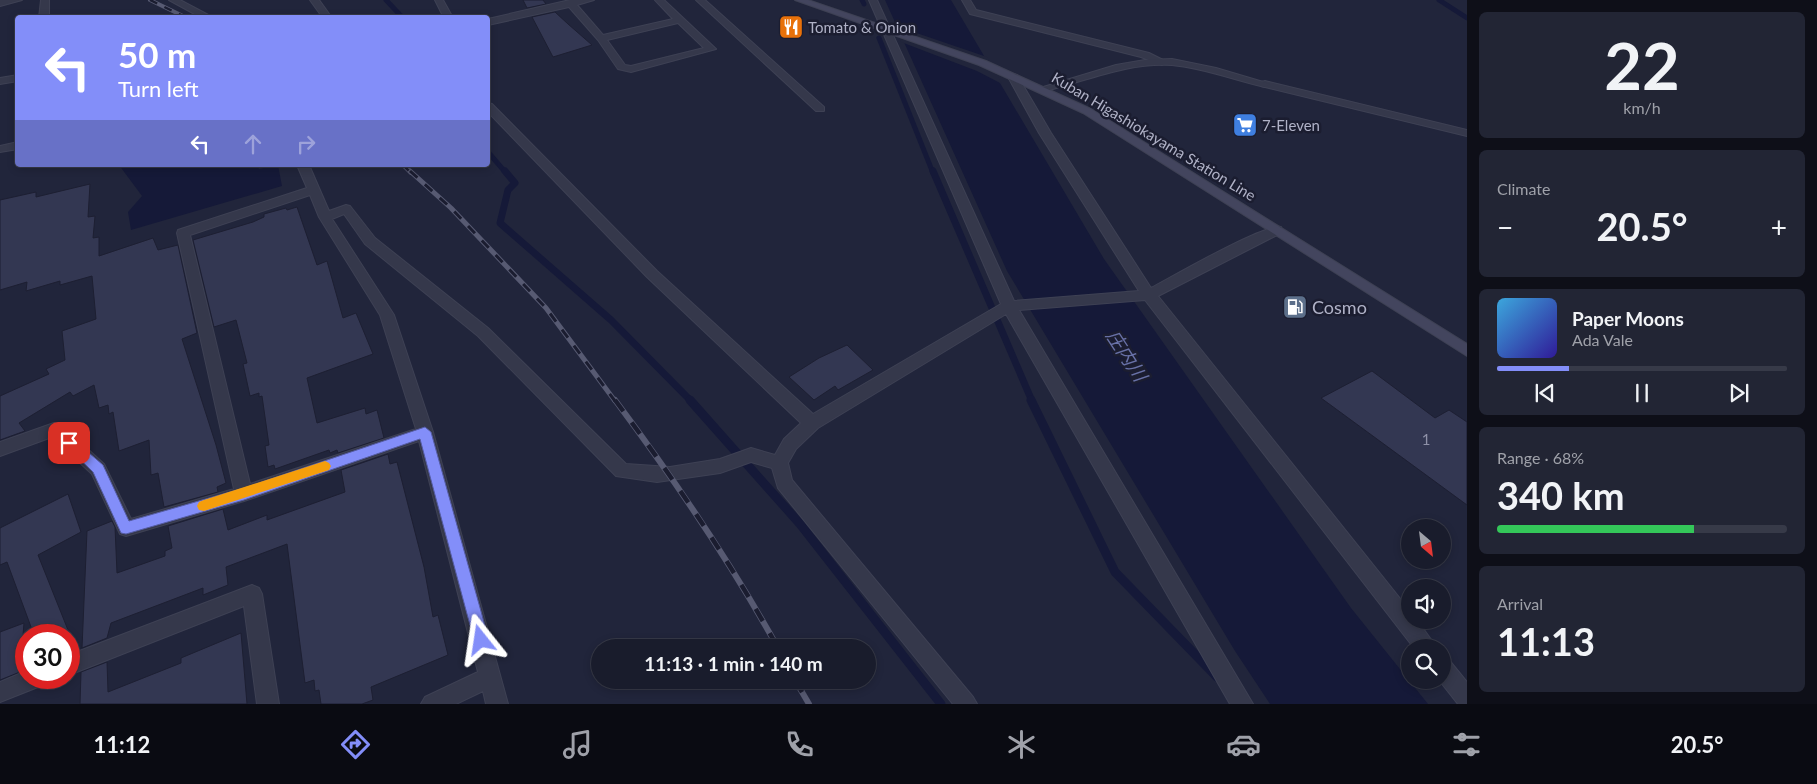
<!DOCTYPE html>
<meta charset="utf-8">
<style>
body{margin:0;font-family:Lato,"Noto Sans JP",sans-serif;background:#222534;color:#f1f3f6;height:100vh;display:flex;flex-direction:column;font-size:19px;white-space:nowrap}
*{box-sizing:border-box;margin:0}
p{font-size:16px;color:#9fa1a9}
.icon{flex:none;width:28px;height:28px;fill:none;stroke:currentColor;stroke-width:2;stroke-linecap:round;stroke-linejoin:round}
.map{position:relative;flex:1;overflow:hidden}
.sheet{display:flex;flex-direction:column;gap:12px;padding:12px;background:#0e0f18;width:350px}
.sheet>*{flex:none}
.hud{position:absolute;left:15px;top:15px;width:475px;height:152px;border-radius:5px;box-shadow:0 2px 8px #0003,0 0 0 1px #373a48;background:#838ef9;color:#fff;overflow:hidden}
.needle{width:32px;rotate:152deg}
.buttons{position:absolute;left:1401px;top:519px;display:grid;gap:10px}
.buttons a{display:grid;place-items:center;width:50px;height:50px;border-radius:50%;background:#191c2c;box-shadow:0 2px 8px #0003,0 0 0 1px #373a48;font-size:25px}
.speed{position:absolute;left:15px;top:624px;display:flex;gap:10px;font-size:25px;font-weight:700;text-align:center}
.speed>*{display:grid;place-content:center;width:65px;height:65px;border-radius:50%;background:#191c2c;box-shadow:0 2px 8px #0003,0 0 0 1px #373a48;line-height:1}
.speed .limit{border:8px solid #d22;background:#fff;color:#111}
.pin{position:absolute;display:grid;place-items:center;width:42px;height:42px;color:#fff;margin:-21px;border-radius:10px;box-shadow:0 2px 8px #0006}
.me{position:absolute;width:55px;margin:-28px;rotate:345deg;stroke-linejoin:round;filter:drop-shadow(0 0 4px #0008)}
.turn{display:flex;align-items:center;gap:18px;height:105px;padding:0 20px;font-size:22px}
.turn .icon{width:65px;height:65px;stroke-width:2.5}
.turn b{display:block;font-size:35px;line-height:42px}
.lanes{display:flex;align-items:center;height:48px;padding:0 20px;background:#0003;justify-content:center;gap:25px;direction:ltr}
.lanes .off{opacity:.35}
.big{font-size:38px;font-weight:700;line-height:1.1}
.sheet .card{flex:1;display:flex;flex-direction:column;justify-content:center;gap:8px;min-width:0;padding:0 18px;border-radius:8px;background:#222534}
.sheet .dial{align-items:center;gap:0}
.dial b{font-size:65px;line-height:1}
.song{display:flex;align-items:center;gap:15px}
.cover{width:60px;height:60px;border-radius:8px;background:linear-gradient(135deg,hsl(200 70% 55%),hsl(250 70% 35%))}
.played{height:5px;border-radius:2px;background:linear-gradient(90deg,#838ef9 25%,#373a48 25%)}
.keys{display:flex;justify-content:space-around;direction:ltr}
.heat{display:flex;justify-content:space-between;align-items:center;font-size:28px;direction:ltr}
.charge{height:8px;border-radius:4px;background:linear-gradient(90deg,#34c759 68%,#373a48 0)}
.trip{position:absolute;left:591px;top:639px;width:285px;height:50px;border-radius:25px;background:#191c2c;box-shadow:0 2px 8px #0003,0 0 0 1px #373a48;font-weight:700;line-height:50px;text-align:center}
.tabs{display:flex;height:80px;justify-content:space-around;align-items:center;background:#0a0b12;color:#9fa1a9}
.tabs .icon{width:35px;height:35px}
.tabs .active{color:#838ef9}
.tabs b{font-size:22px;color:#f1f3f6}
main{display:flex;flex:1;min-height:0}
.map>svg:first-child{display:block}
</style>
<main>
<div class="map">
<svg width="1467" height="704" viewBox="0 0 1467 704">
<rect width="100%" height="100%" fill="#21253b"/>
<!-- water -->
<g fill="#151938">
<path d="M885 0H951L1104 259 1351 608 1428 704H1270L1235 651 1007 271Z"/>
<path d="M119 165H257L259 169 278 165 282 186 131 230 128 212 142 196Z"/>
</g>
<!-- pier -->
<path fill="#21253b" d="M893 25 987 57 1002 84 977 71 901 42Z"/>
<g fill="none" stroke-linecap="round" stroke-linejoin="round">
<!-- stream-far2 -->
<g stroke="#151938" stroke-width="5">
<path d="M386 0 403 18"/>
<path d="M862 0 864 4"/>
<path d="M1439 0 1467 18"/>
<path d="M879 38 933 173"/>
<path d="M488 152 506 173"/>
</g>
<!-- stream-far1 -->
<g stroke="#151938" stroke-width="7">
<path d="M505 171 515 183 508 190 500 223 611 320 691 401"/>
<path d="M933 171 1032 401"/>
</g>
<!-- stream -->
<g stroke="#151938" stroke-width="9">
<path d="M690 400 800 524 941 704"/>
<path d="M1031 400 1115 572 1217 677"/>
</g>
</g>
<!-- building -->
<g fill="#333752" stroke="#1d1f32">
<path d="M523 0H543L546 4 527 8Z"/>
<path d="M555 12 568 24 592 45 553 57 532 17Z"/>
<path d="M90 184 88 217 95 216 93 238 99 237V256L153 238 158 250 178 245 197 333 182 339 216 445 226 483 217 487 218 492 164 507 158 473 151 475 149 440 119 451 113 412 109 414 108 405 99 408 94 385 73 396 70 392 19 423 25 431 0 440V396L49 374 46 369 65 360 62 331 96 319 92 276 60 285V281L26 291 27 282 0 290V200L36 192V197Z"/>
<path d="M297 207 317 265 327 261 343 318 356 313 373 354 307 378 317 423 365 408 366 414 377 410 384 438 338 453 337 450 330 453 329 450 275 469 274 465 268 467 265 446 269 445 262 396 259 397V393L250 396 243 364 247 363 236 320 214 327 193 240 253 222 264 217V214L286 208 287 210Z"/>
<path d="M847 345 873 370 838 390 835 386 814 400 789 377 819 358Z"/>
<path d="M1372 371 1435 418 1449 410 1467 422V505L1321 398Z"/>
<path d="M388 454 390 464 397 462 424 567 433 617 438 615 448 655 371 687 373 700 362 704H321L319 690 315 691 314 680 305 683 287 544 226 567 228 585 203 595V588L111 623 107 638 82 648 87 531 112 521 115 527 117 573 165 556V551L172 548 168 526 223 509 228 530 267 515V520L345 492 341 470Z"/>
<path d="M68 494 81 532 38 555 70 635H34L7 562 0 565V528Z"/>
<path d="M24 623 20 672 0 680V632Z"/>
<path d="M241 633 247 704H80L81 672 107 662 108 692 181 663V658Z"/>
</g>
<g fill="none" stroke-linecap="round" stroke-linejoin="round">
<defs>
<g id="minor">
<path d="M0 0H22L0 6Z"/>
<path d="M41 0H49V18H39Z"/>
<path d="M169 0H180L214 18H202Z"/>
<path d="M310 0H319L332 18H323Z"/>
<path d="M435 0H443L453 18H444Z"/>
<path d="M570 0H594L577 5 603 35 673 19 655 0H664L716 49 631 72 618 69 598 40 569 7 488 25V19ZM678 23 704 48 631 66 625 65 607 40Z"/>
<path d="M696 0H705L824 107V111H816Z"/>
<path d="M869 0H877L1014 301 1139 291 1039 133 1007 75 1008 73 1017 75 1051 133 1151 288C1172 277 1265 223 1281 227L1282 230 1281 233 1158 296 1410 611V620H1417L1437 648H1414L1145 300 1019 310 1253 704H1230L1006 314 818 428 796 449 788 463 792 480 973 697 977 704H953L778 488 772 468 751 462 720 473 657 482 616 476 478 336 365 244 344 214 332 219 394 315 433 432 508 704H486L483 691 456 704H421L425 697 478 672 419 441 244 501 126 536 120 534 92 474 52 437 0 456V442L54 423 60 424 104 464 131 519 234 489 177 233 178 230 307 188 297 165H309L329 211 346 205 350 206 375 238 488 328 626 464 670 467 720 459 751 448 775 455 784 439 801 423 647 277 488 112V103L492 104 657 271 813 414 1001 304ZM310 195 319 217 380 315 416 429 250 484 190 235Z"/>
<path d="M962 0H970L976 10 1149 53 1167 62 1162 65 1141 57 970 14Z"/>
<path d="M18 75V81L0 84V78Z"/>
<path d="M1265 81 1467 130V136L1261 86V82Z"/>
<path d="M18 142V149L0 152V146Z"/>
<path d="M252 585 259 588 262 594 279 704H257L244 606 69 675V655Z"/>
<path d="M1442 657 1449 660 1467 682V704H1458L1439 680H1442Z"/>
<path d="M26 671V678H46L43 685 0 702V682Z"/>
</g>
<path id="tertiary" d="M1172 59 1216 68 1270 84 1265 87C1234 80 1204 68 1172 65 1128 62 1086 81 1045 91L1040 88 1116 65 1145 60Z"/>
<path id="secondary" d="M795 0H808L986 61 1091 109 1467 344V356L1083 113 979 65Z"/>
</defs>
<!-- minor casing -->
<use href="#minor" stroke="#3e4154" stroke-width="2"/>
<!-- tertiary casing -->
<use href="#tertiary" stroke="#3e4154" stroke-width="2"/>
<!-- secondary casing -->
<use href="#secondary" stroke="#3e4154" stroke-width="2"/>
<!-- minor -->
<use href="#minor" fill="#35384b" fill-rule="evenodd"/>
<!-- tertiary -->
<use href="#tertiary" fill="#35384b" fill-rule="evenodd"/>
<!-- secondary -->
<use href="#secondary" fill="#43455e" fill-rule="evenodd"/>
<defs>
<g id="rail-far2">
<path d="M150 0 187 18"/>
<path d="M403 165 411 173"/>
</g>
<path id="rail-far1" d="M410 171 451 208 546 308 615 401"/>
<g id="rail">
<path d="M615 400C674 479 730 561 778 648"/>
<path d="M795 680 809 704"/>
</g>
</defs>
<!-- rail-far2 casing -->
<use href="#rail-far2" stroke="#575a72" stroke-width="4"/>
<!-- rail-far1 casing -->
<use href="#rail-far1" stroke="#575a72" stroke-width="5"/>
<!-- rail casing -->
<use href="#rail" stroke="#575a72" stroke-width="6"/>
<!-- rail-far2 -->
<use href="#rail-far2" stroke="#1b1d30" stroke-width="2.5" stroke-dasharray="8" stroke-linecap="butt"/>
<!-- rail-far1 -->
<use href="#rail-far1" stroke="#1b1d30" stroke-width="3" stroke-dasharray="10" stroke-linecap="butt"/>
<!-- rail -->
<use href="#rail" stroke="#1b1d30" stroke-width="4.5" stroke-dasharray="14" stroke-linecap="butt"/>
</g>
<!-- route -->
<path fill="#838ef9" stroke="#555ca2" d="M425 427 431 432 489 640 486 645 481 647 476 645 474 640 420 439 244 500 126 534 121 533 93 472 63 443 64 439H73L103 465 129 521 244 488Z"/>
<!-- slow -->
<path fill="#f59e0b" d="M325 461 329 463 331 466 329 470 204 511 199 510 197 506 199 502 204 500Z"/>
<!-- icons -->
<defs>
<symbol id="restaurant-square" viewBox="-11 -11 22 22"><rect x="-9" y="-9" width="18" height="18" rx="4" fill="#e8710a" stroke="#1b1d30"/><path d="M-5-6h1v4h1v-4h1v4h1v-4h1v5L-1.5 .5V6h-2V.5L-5-1ZM5-6V6H3V1.5H1.5Q1.5-4 5-6Z" fill="#fff"/></symbol>
<symbol id="supermarket-square" viewBox="-11 -11 22 22"><rect x="-9" y="-9" width="18" height="18" rx="4" fill="#3f7fe0" stroke="#1b1d30"/><path d="M-6-5.5h2.5l.6 2H6L4.5 2H-2.5L-4.4-4H-6ZM-1.5 3.2a1.3 1.3 0 1 0 .1 0ZM3 3.2a1.3 1.3 0 1 0 .1 0Z" fill="#fff"/></symbol>
<symbol id="fuel-square" viewBox="-11 -11 22 22"><rect x="-9" y="-9" width="18" height="18" rx="4" fill="#5c6f8a" stroke="#1b1d30"/><path d="M-5.5-6h7V0h2V4h1.3V-2.5L3-4.5l.8-.8L6-3V5H2.5V1h-1V6h-7ZM-4.2-4.7v3.2H.2V-4.7Z" fill="#fff"/></symbol>
</defs>
<g fill-rule="evenodd">
<use href="#restaurant-square" x="777" y="13" width="28" height="28"/>
<use href="#supermarket-square" x="1231" y="111" width="28" height="28"/>
<use href="#fuel-square" x="1281" y="293" width="28" height="28"/>
</g>
<g text-anchor="middle" dominant-baseline="central" stroke-width="5" stroke-linejoin="round" paint-order="stroke">
<!-- far-poi labels -->
<g font-size="15" fill="#b0b2c7" stroke="#1b1d30" text-anchor="start">
<text x="808" y="27">Tomato &amp; Onion</text>
<text x="1262" y="125">7-Eleven</text>
</g>
<!-- far-street labels -->
<g font-size="15" fill="#b0b2c7" stroke="#1b1d30">
<text transform="translate(1154 136) rotate(31)">Kuban Higashiokayama Station Line</text>
</g>
<!-- number labels -->
<g font-size="15" fill="#8f91a8">
<text x="1426" y="439">1</text>
</g>
<!-- poi labels -->
<g font-size="18" fill="#b0b2c7" stroke="#1b1d30" text-anchor="start">
<text x="1312" y="307">Cosmo</text>
</g>
<!-- water labels -->
<g font-size="19" font-style="italic" fill="#6871a7" stroke="#1b1d30">
<text transform="translate(1127 355) rotate(57)">庄内川</text>
</g>
</g>
</svg>
<div class="buttons">
<a><svg class="needle" viewBox="-14 -14 28 28"><path d="M0-13l5 13h-10z" fill="#e53935"/><path d="M0 13l5-13h-10z" fill="#9fa1a9"/></svg></a>
<a><svg class="icon" aria-label="sound" viewBox="0 0 24 24"><path d="M4 9h4l5-4v14l-5-4H4zM17 9q2 3 0 6"/></svg></a>
<a><svg class="icon" aria-label="search" viewBox="0 0 24 24"><circle cx="10" cy="10" r="6"/><path d="M15 15l6 6"/></svg></a>
</div>
<div class="speed"><div class="limit">30</div></div>
<div class="pin" style="left:69px;top:443px;background:#d93025"><svg class="icon" aria-label="arrive" viewBox="0 0 24 24"><path d="M6 21V4h12l-3 4 3 4H6"/></svg></div>
<svg class="me" style="left:481px;top:640px" viewBox="-20 -20 40 40"><path d="M0-17L14 15 0 8-14 15z" fill="#838ef9" stroke="#fff" stroke-width="4"/></svg>
<div class="trip">11:13 · 1 min · 140 m</div>
<div class="hud">
<div class="turn"><svg class="icon" aria-label="left" viewBox="0 0 24 24"><path d="M17 20v-9H6M10 6l-5 5 5 5"/></svg><div><b>50 m</b>Turn left</div></div>
<div class="lanes"><svg class="icon" aria-label="left" viewBox="0 0 24 24"><path d="M17 20v-9H6M10 6l-5 5 5 5"/></svg><svg class="icon off" aria-label="ahead" viewBox="0 0 24 24"><path d="M12 20V5M6 11l6-6 6 6"/></svg><svg class="icon off" aria-label="right" viewBox="0 0 24 24"><path d="M7 20v-9h11M14 6l5 5-5 5"/></svg></div>
</div>
</div>
<section class="sheet">
<div class="card dial"><b>22</b><p>km/h</p></div>
<div class="card"><p>Climate</p>
<div class="heat"><a>−</a><b class="big">20.5°</b><a>+</a></div>
</div>
<div class="card">
<div class="song"><i class="cover"></i><div><b>Paper Moons</b><p>Ada Vale</p></div></div>
<div class="played"></div>
<div class="keys"><svg class="icon" aria-label="previous" viewBox="0 0 24 24"><path d="M18 5L8 12l10 7zM5 5v14"/></svg><svg class="icon" aria-label="pause" viewBox="0 0 24 24"><path d="M8 5v14M16 5v14"/></svg><svg class="icon" aria-label="next" viewBox="0 0 24 24"><path d="M6 5l10 7-10 7zM19 5v14"/></svg></div>
</div>
<div class="card"><p>Range · 68%</p><b class="big">340 km</b><div class="charge"></div></div>
<div class="card"><p>Arrival</p><b class="big">11:13</b></div>
</section>
</main>
<nav class="tabs">
<b>11:12</b>
<svg class="icon active" aria-label="directions" viewBox="0 0 24 24"><path d="M12 3l9 9-9 9-9-9zM9 14v-3h6M13 9l2 2-2 2"/></svg>
<svg class="icon" aria-label="music" viewBox="0 0 24 24"><path d="M9 18V5l10-2v13"/><circle cx="6" cy="18" r="3"/><circle cx="16" cy="16" r="3"/></svg>
<svg class="icon" aria-label="phone" viewBox="0 0 24 24"><path d="M5 4h4l2 5-3 2q2 4 5 5l2-3 5 2v4C11 20 4 13 5 4z"/></svg>
<svg class="icon" aria-label="climate" viewBox="0 0 24 24"><path d="M12 3v18M4 7l16 10M4 17L20 7"/></svg>
<svg class="icon" aria-label="car" viewBox="0 0 24 24"><path d="M5 17H2v-5l4-1 3-4h7l3 4 3 1v5h-3M9 17h6M6 11h13"/><circle cx="7" cy="17" r="2"/><circle cx="17" cy="17" r="2"/></svg>
<svg class="icon" aria-label="filters" viewBox="0 0 24 24"><path d="M4 7h16M4 17h16"/><circle cx="9" cy="7" r="2"/><circle cx="15" cy="17" r="2"/></svg>
<b>20.5°</b>
</nav>
